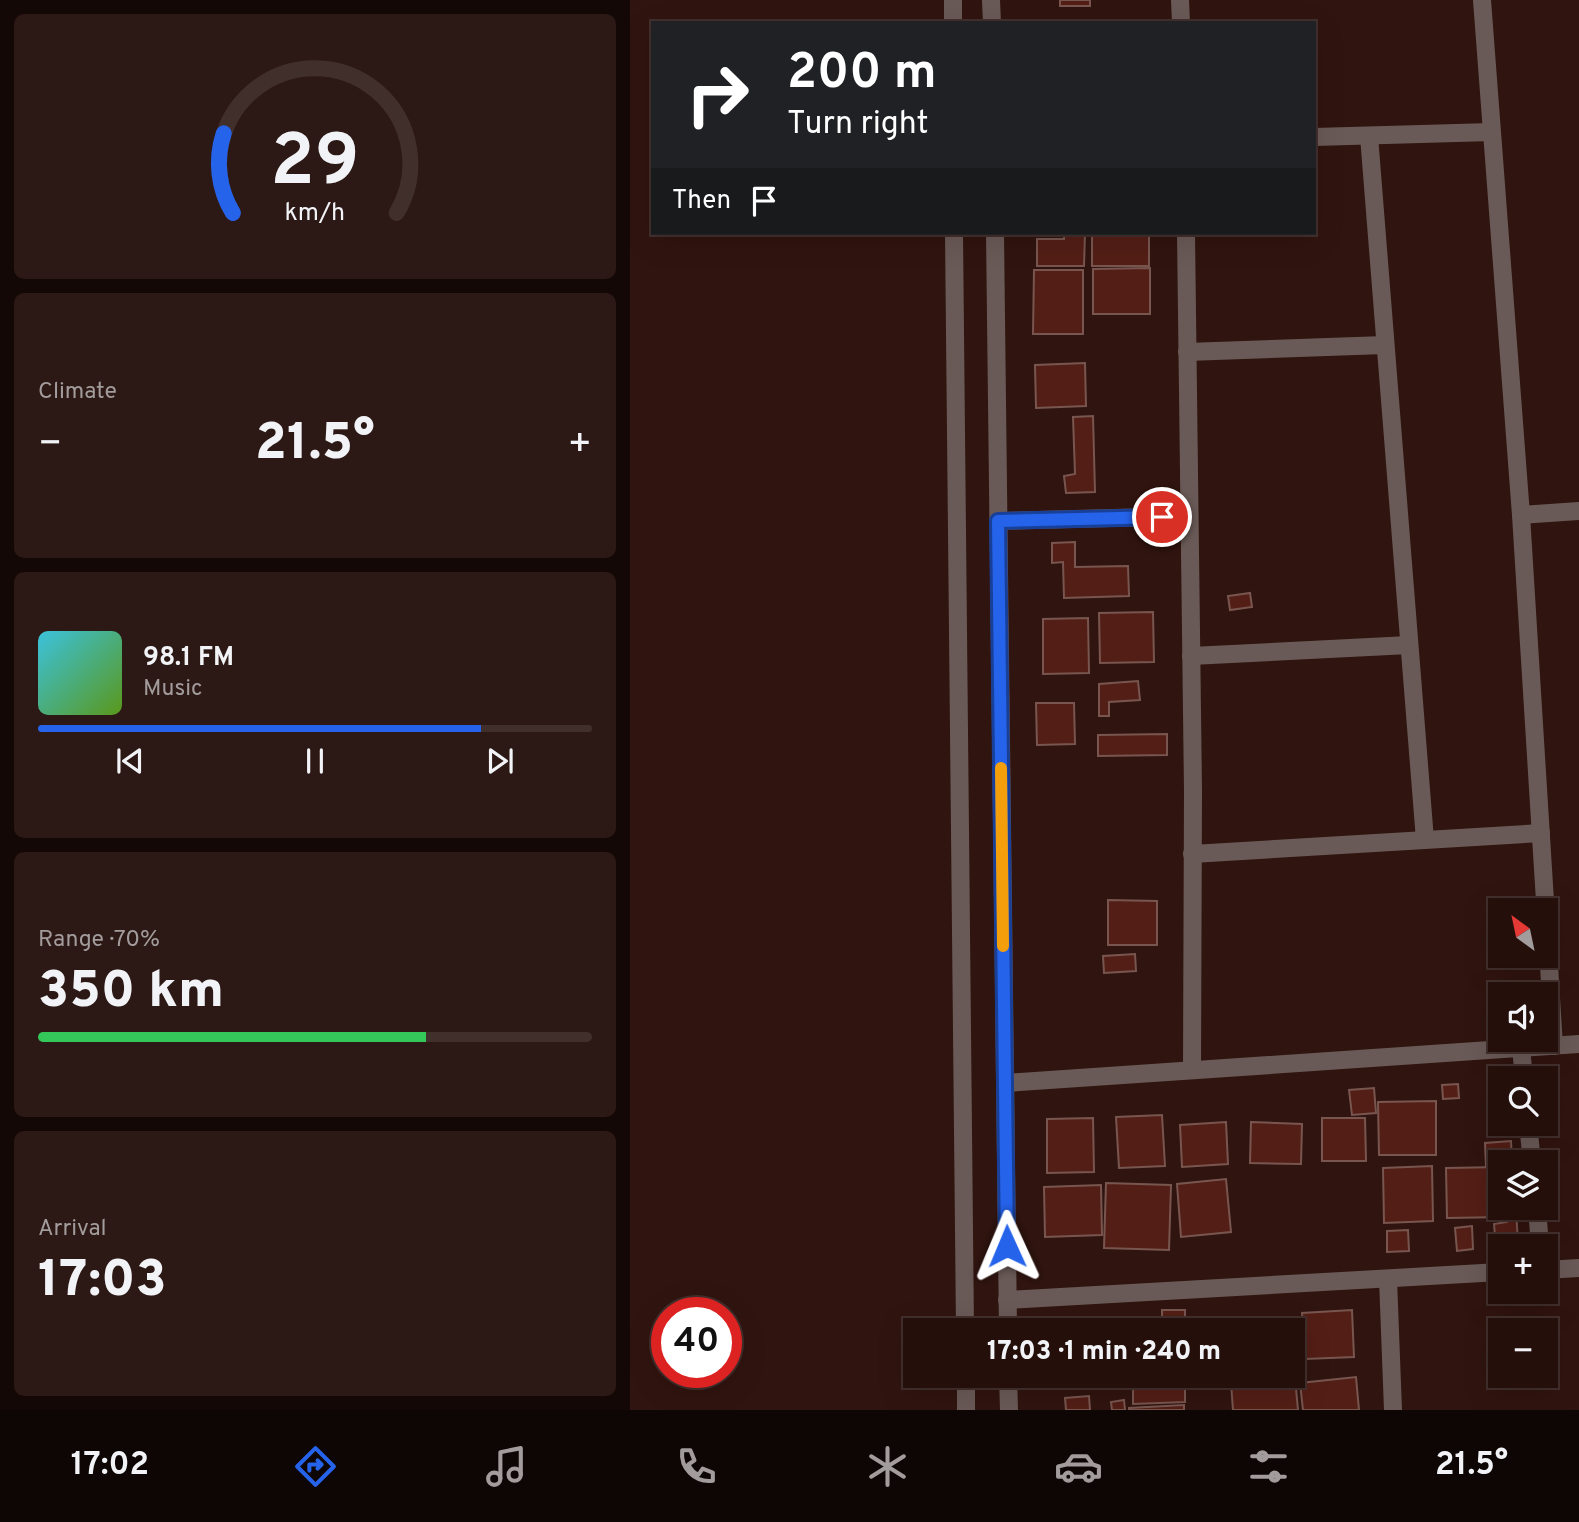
<!DOCTYPE html>
<meta charset="utf-8">
<style>
body{margin:0;font-family:Overpass,sans-serif;background:#2c1814;color:#f1f3f6;height:100vh;display:flex;flex-direction:column;font-size:26px;white-space:nowrap}
*{box-sizing:border-box;margin:0}
p{font-size:23px;color:#a39c9d}
.icon{flex:none;width:38px;height:38px;fill:none;stroke:currentColor;stroke-width:2;stroke-linecap:round;stroke-linejoin:round}
.map{position:relative;flex:1;overflow:hidden}
.panel{display:flex;flex-direction:column;gap:14px;padding:14px;background:#140806;width:630px}
.panel>*{flex:none}
.banner{position:absolute;left:21px;top:21px;width:665px;height:214px;border-radius:0px;box-shadow:0 7px 28px #0002,0 0 0 2px #412f2c;background:#202124;color:#fff;overflow:hidden}
.needle{width:46px;rotate:327deg}
.controls{position:absolute;left:858px;top:898px;display:grid;gap:14px}
.controls a{display:grid;place-items:center;width:70px;height:70px;border-radius:0px;background:#240f0b;box-shadow:0 7px 28px #0002,0 0 0 2px #412f2c;font-size:35px}
.speed{position:absolute;left:21px;top:1297px;display:flex;gap:14px;font-size:35px;font-weight:700;text-align:center}
.speed>*{display:grid;place-content:center;width:91px;height:91px;border-radius:50%;background:#240f0b;box-shadow:0 7px 28px #0002,0 0 0 2px #412f2c;line-height:1}
.speed .limit{border:10px solid #d22;background:#fff;color:#111}
.pin{position:absolute;display:grid;place-items:center;width:60px;height:60px;color:#fff;margin:-30px;border:4px solid #fff;border-radius:50%;box-shadow:0 2px 7px #0007}
.me{position:absolute;width:77px;margin:-38px;rotate:359deg;stroke-linejoin:round;filter:drop-shadow(0 0 5px #0008)}
.turn{display:flex;align-items:center;gap:24px;height:147px;padding:0 21px;font-size:32px}
.turn .icon{width:91px;height:91px;stroke-width:2.5}
.turn b{display:block;font-size:49px;line-height:60px}
.then{display:flex;align-items:center;height:66px;padding:0 21px;background:#0003;gap:14px;font-size:26px}
.big{font-size:52px;font-weight:800;line-height:1.1}
.panel .card{flex:1;display:flex;flex-direction:column;justify-content:center;gap:10px;min-width:0;padding:0 24px;border-radius:10px;background:#2c1814}
.panel .dial{align-items:center;gap:0}
.dial svg{height:182px;overflow:visible;fill:none;stroke:#412f2c;stroke-width:7;stroke-linecap:round;text-anchor:middle}
.dial text{fill:#f1f3f6;stroke:none}
.song{display:flex;align-items:center;gap:21px}
.cover{width:84px;height:84px;border-radius:10px;background:linear-gradient(135deg,hsl(190 70% 55%),hsl(90 70% 35%))}
.played{height:7px;border-radius:4px;background:linear-gradient(90deg,#2563eb 80%,#412f2c 80%)}
.keys{display:flex;justify-content:space-around;direction:ltr}
.heat{display:flex;justify-content:space-between;align-items:center;font-size:38px;direction:ltr}
.charge{height:10px;border-radius:5px;background:linear-gradient(90deg,#34c759 70%,#412f2c 0)}
.trip{position:absolute;left:273px;top:1318px;width:402px;height:70px;border-radius:0px;background:#240f0b;box-shadow:0 7px 28px #0002,0 0 0 2px #412f2c;font-weight:800;line-height:70px;text-align:center}
.dock{display:flex;height:112px;justify-content:space-around;align-items:center;background:#0e0604;color:#a39c9d}
.dock .icon{width:49px;height:49px}
.dock .current{color:#2563eb}
.dock b{font-size:32px;color:#f1f3f6}
main{display:flex;flex:1;min-height:0}
.map>svg:first-child{display:block}
</style>
<main>
<section class="panel">
<div class="card dial"><svg viewBox="0 0 100 80">
<path d="M14 69A42 42 0 1 1 86 69"/>
<path d="M14 69A42 42 0 0 1 10 34" stroke="#2563eb"/>
<text x="50" y="56" font-size="32" font-weight="700">29</text>
<text x="50" y="72" font-size="11">km/h</text>
</svg></div>
<div class="card"><p>Climate</p>
<div class="heat"><a>−</a><b class="big">21.5°</b><a>+</a></div>
</div>
<div class="card">
<div class="song"><i class="cover"></i><div><b>98.1 FM</b><p>Music</p></div></div>
<div class="played"></div>
<div class="keys"><svg class="icon" aria-label="previous" viewBox="0 0 24 24"><path d="M18 5L8 12l10 7zM5 5v14"/></svg><svg class="icon" aria-label="pause" viewBox="0 0 24 24"><path d="M8 5v14M16 5v14"/></svg><svg class="icon" aria-label="next" viewBox="0 0 24 24"><path d="M6 5l10 7-10 7zM19 5v14"/></svg></div>
</div>
<div class="card"><p>Range · 70%</p><b class="big">350 km</b><div class="charge"></div></div>
<div class="card"><p>Arrival</p><b class="big">17:03</b></div>
</section>
<div class="map">
<svg width="949" height="1410" viewBox="0 0 949 1410">
<rect width="100%" height="100%" fill="#30140f"/>
<!-- building -->
<g fill="#531e16" stroke="#78564f" stroke-width="2">
<rect x="430" y="0" width="30" height="6"/>
<path d="M434 233H455L454 266H407V239H434Z"/>
<rect x="462" y="233" width="57" height="33"/>
<path d="M520 268V314H463V269Z"/>
<path d="M404 270H453V334H403Z"/>
<path d="M455 363 456 406 406 408 405 365Z"/>
<path d="M463 416 465 492 436 493 434 476 445 474 443 417Z"/>
<path d="M445 542V567L498 566 499 596 434 598 433 562 422 563V543Z"/>
<path d="M620 593 622 607 600 610 598 596Z"/>
<path d="M523 612 524 662 470 663 469 613Z"/>
<path d="M458 618 459 673 413 674V619Z"/>
<path d="M508 681 510 700 479 702V716H469V684Z"/>
<path d="M406 703H444L445 744 407 745Z"/>
<path d="M537 734V755L468 756V735Z"/>
<path d="M478 900 527 901V945H478Z"/>
<path d="M505 954 506 971 474 973 473 956Z"/>
<path d="M828 1084 829 1098 813 1099 812 1085Z"/>
<path d="M744 1088 746 1113 722 1115 719 1090Z"/>
<path d="M806 1101V1155H749L748 1102Z"/>
<path d="M532 1115 535 1166 489 1168 486 1117Z"/>
<path d="M463 1118 464 1172 417 1173V1119Z"/>
<path d="M692 1118H735L736 1161H692Z"/>
<path d="M596 1122 598 1164 552 1167 550 1125Z"/>
<path d="M621 1122 672 1124 671 1164 620 1163Z"/>
<path d="M881 1141 882 1162H870V1165L856 1166 855 1143Z"/>
<path d="M802 1166 803 1221 754 1223 753 1168Z"/>
<path d="M870 1167V1208H875V1217L817 1218 816 1168Z"/>
<path d="M596 1179 601 1232 551 1237 547 1184Z"/>
<path d="M476 1183 541 1185 539 1250 474 1248Z"/>
<path d="M471 1185 472 1235 415 1237 414 1187Z"/>
<path d="M876 1208H886L888 1245 866 1247 864 1224 877 1222Z"/>
<path d="M842 1226 843 1249 827 1251 825 1228Z"/>
<path d="M778 1230 779 1251 757 1252V1231Z"/>
<rect x="532" y="1310" width="23" height="20"/>
<path d="M722 1310 724 1357 675 1359 672 1313Z"/>
<path d="M471 1324V1330H420V1326Z"/>
<path d="M503 1376H555V1402L503 1404Z"/>
<path d="M726 1377 729 1410H673L670 1383Z"/>
<path d="M665 1378 668 1410H603L601 1383Z"/>
<path d="M459 1396 460 1410H436L435 1398Z"/>
<path d="M494 1400 495 1410H482L481 1402Z"/>
<path d="M554 1405V1410H499V1408Z"/>
</g>
<g fill="none" stroke-linecap="round" stroke-linejoin="round">
<!-- minor -->
<g stroke="#6a5a57" stroke-width="18">
<path d="M323 0V23"/>
<path d="M361 0 362 23"/>
<path d="M550 0 551 23"/>
<path d="M852 0 891 515 924 1046"/>
<path d="M739 136 795 840"/>
<path d="M684 137 862 132"/>
<path d="M324 233 335 1330"/>
<path d="M365 233 378 1330"/>
<path d="M556 233 563 791 562 1070"/>
<path d="M557 352 755 345"/>
<path d="M891 515 949 511"/>
<path d="M368 521 559 516"/>
<path d="M561 656 779 645"/>
<path d="M562 854 911 833"/>
<path d="M891 1048 894 1078"/>
<path d="M375 1083 949 1044"/>
<path d="M898 1124 902 1162"/>
<path d="M907 1208 910 1246"/>
<path d="M915 1270 949 1268"/>
<path d="M758 1279 763 1410"/>
<path d="M377 1300 870 1272"/>
<path d="M336 1376V1410"/>
<path d="M378 1376 379 1410"/>
</g>
</g>
<g fill="none" stroke-linecap="round" stroke-linejoin="round">
<defs>
<path id="route" d="M377 1246 368 521 532 517"/>
</defs>
<!-- route casing -->
<use href="#route" stroke="#184099" stroke-width="18"/>
<!-- route -->
<use href="#route" stroke="#2563eb" stroke-width="12"/>
<!-- slow -->
<path stroke="#f59e0b" stroke-width="12" d="M371 768 373 946"/>
</g>
</svg>
<div class="controls">
<a><svg class="needle" viewBox="-14 -14 28 28"><path d="M0-13l5 13h-10z" fill="#e53935"/><path d="M0 13l5-13h-10z" fill="#a39c9d"/></svg></a>
<a><svg class="icon" aria-label="sound" viewBox="0 0 24 24"><path d="M4 9h4l5-4v14l-5-4H4zM17 9q2 3 0 6"/></svg></a>
<a><svg class="icon" aria-label="search" viewBox="0 0 24 24"><circle cx="10" cy="10" r="6"/><path d="M15 15l6 6"/></svg></a>
<a><svg class="icon" aria-label="layers" viewBox="0 0 24 24"><path d="M12 4l9 5-9 5-9-5zM3 14l9 5 9-5"/></svg></a>
<a>+</a>
<a>−</a>
</div>
<div class="speed"><div class="limit">40</div></div>
<div class="pin" style="left:532px;top:517px;background:#d93025"><svg class="icon" aria-label="arrive" viewBox="0 0 24 24"><path d="M6 21V4h12l-3 4 3 4H6"/></svg></div>
<svg class="me" style="left:377px;top:1246px" viewBox="-20 -20 40 40"><path d="M0-17L14 15 0 8-14 15z" fill="#2563eb" stroke="#fff" stroke-width="4"/></svg>
<div class="trip">17:03 · 1 min · 240 m</div>
<div class="banner">
<div class="turn"><svg class="icon" aria-label="right" viewBox="0 0 24 24"><path d="M7 20v-9h11M14 6l5 5-5 5"/></svg><div><b>200 m</b>Turn right</div></div>
<div class="then">Then<svg class="icon" aria-label="arrive" viewBox="0 0 24 24"><path d="M6 21V4h12l-3 4 3 4H6"/></svg></div>
</div>
</div>
</main>
<nav class="dock">
<b>17:02</b>
<svg class="icon current" aria-label="directions" viewBox="0 0 24 24"><path d="M12 3l9 9-9 9-9-9zM9 14v-3h6M13 9l2 2-2 2"/></svg>
<svg class="icon" aria-label="music" viewBox="0 0 24 24"><path d="M9 18V5l10-2v13"/><circle cx="6" cy="18" r="3"/><circle cx="16" cy="16" r="3"/></svg>
<svg class="icon" aria-label="phone" viewBox="0 0 24 24"><path d="M5 4h4l2 5-3 2q2 4 5 5l2-3 5 2v4C11 20 4 13 5 4z"/></svg>
<svg class="icon" aria-label="climate" viewBox="0 0 24 24"><path d="M12 3v18M4 7l16 10M4 17L20 7"/></svg>
<svg class="icon" aria-label="car" viewBox="0 0 24 24"><path d="M5 17H2v-5l4-1 3-4h7l3 4 3 1v5h-3M9 17h6M6 11h13"/><circle cx="7" cy="17" r="2"/><circle cx="17" cy="17" r="2"/></svg>
<svg class="icon" aria-label="filters" viewBox="0 0 24 24"><path d="M4 7h16M4 17h16"/><circle cx="9" cy="7" r="2"/><circle cx="15" cy="17" r="2"/></svg>
<b>21.5°</b>
</nav>
